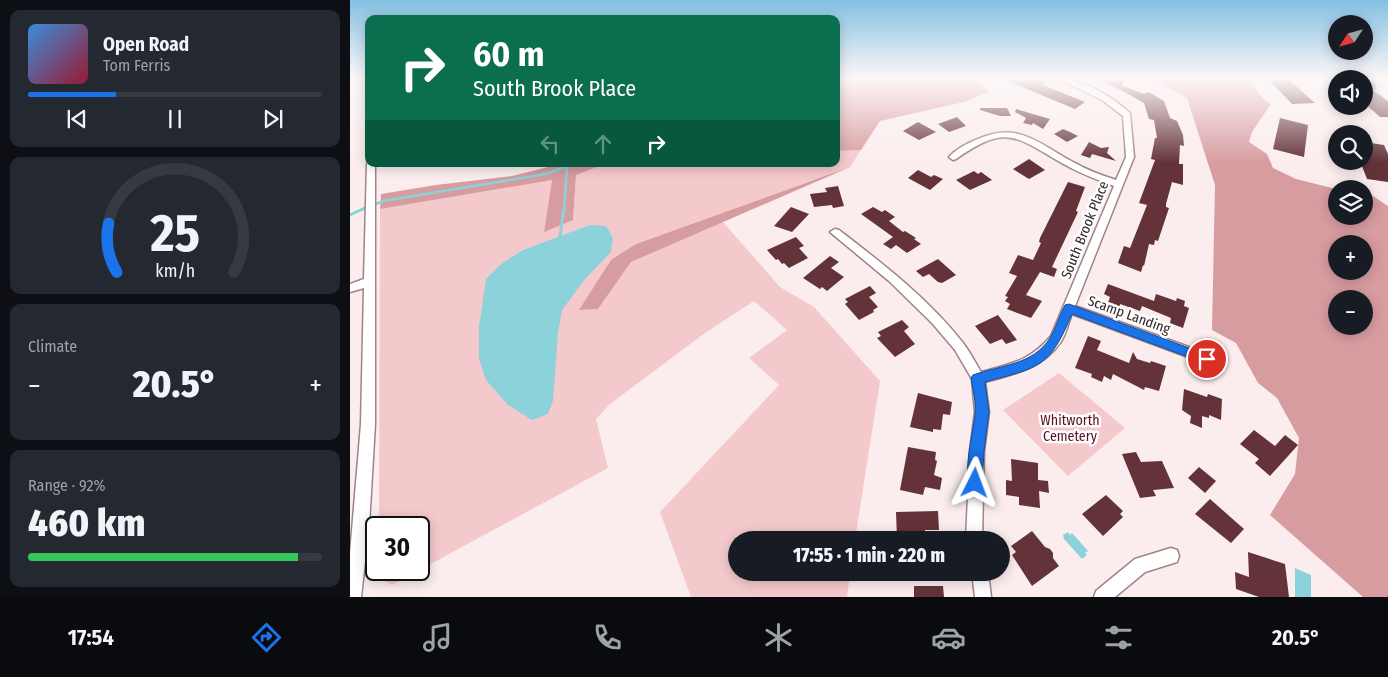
<!DOCTYPE html>
<meta charset="utf-8">
<style>
body{margin:0;font-family:"Fira Sans Condensed",sans-serif;background:#242831;color:#f1f3f6;height:100vh;display:flex;flex-direction:column;font-size:19px;white-space:nowrap}
*{box-sizing:border-box;margin:0}
p{font-size:16px;color:#9ea1a6}
.icon{flex:none;width:28px;height:28px;fill:none;stroke:currentColor;stroke-width:2;stroke-linecap:round;stroke-linejoin:round}
.map{position:relative;flex:1;overflow:hidden}
.panel{display:flex;flex-direction:column;gap:10px;padding:10px;background:#0d0f14;width:350px}
.panel>*{flex:none}
.hud{position:absolute;left:15px;top:15px;width:475px;height:152px;border-radius:10px;box-shadow:0 2px 12px #0003;background:#0b6e4f;color:#fff;overflow:hidden}
.needle{width:32px;rotate:234deg}
.tools{position:absolute;left:978px;top:15px;display:grid;gap:10px}
.tools a{display:grid;place-items:center;width:45px;height:45px;border-radius:50%;background:#171b24;box-shadow:0 2px 12px #0003;font-size:25px}
.speed{position:absolute;left:15px;top:516px;display:flex;gap:10px;font-size:25px;font-weight:700;text-align:center}
.speed>*{display:grid;place-content:center;width:65px;height:65px;border-radius:50%;background:#171b24;box-shadow:0 2px 12px #0003;line-height:1}
.speed .limit{border:2px solid #111;border-radius:8px;background:#fff;color:#111}
.pin{position:absolute;display:grid;place-items:center;width:42px;height:42px;color:#fff;margin:-21px;border:2px solid #fff;border-radius:50%;box-shadow:0 1px 5px #0007}
.me{position:absolute;width:55px;margin:-28px;rotate:3deg;stroke-linejoin:round;filter:drop-shadow(0 0 4px #0008)}
.turn{display:flex;align-items:center;gap:18px;height:105px;padding:0 25px;font-size:22px}
.turn .icon{width:65px;height:65px;stroke-width:2.5}
.turn b{display:block;font-size:35px;line-height:42px}
.lanes{display:flex;align-items:center;height:48px;padding:0 25px;background:#0003;justify-content:center;gap:25px;direction:ltr}
.lanes .off{opacity:.35}
.big{font-size:38px;font-weight:800;line-height:1.1}
.panel .tile{flex:1;display:flex;flex-direction:column;justify-content:center;gap:8px;min-width:0;padding:0 18px;border-radius:10px;background:#242831}
.panel .dial{align-items:center;gap:0}
.dial svg{height:130px;overflow:visible;fill:none;stroke:#363941;stroke-width:7;stroke-linecap:round;text-anchor:middle}
.dial text{fill:#f1f3f6;stroke:none}
.song{display:flex;align-items:center;gap:15px}
.cover{width:60px;height:60px;border-radius:8px;background:linear-gradient(135deg,hsl(210 70% 55%),hsl(350 70% 35%))}
.played{height:5px;border-radius:2px;background:linear-gradient(90deg,#1a73e8 30%,#363941 30%)}
.keys{display:flex;justify-content:space-around;direction:ltr}
.heat{display:flex;justify-content:space-between;align-items:center;font-size:28px;direction:ltr}
.charge{height:8px;border-radius:4px;background:linear-gradient(90deg,#34c759 92%,#363941 0)}
.trip{position:absolute;left:378px;top:531px;width:282px;height:50px;border-radius:25px;background:#171b24;box-shadow:0 2px 12px #0003;font-weight:800;line-height:50px;text-align:center}
.tabs{display:flex;height:80px;justify-content:space-around;align-items:center;background:#090b0e;color:#9ea1a6}
.tabs .icon{width:35px;height:35px}
.tabs .on{color:#1a73e8}
.tabs b{font-size:22px;color:#f1f3f6}
main{display:flex;flex:1;min-height:0}
.map>svg:first-child{display:block}
</style>
<main>
<section class="panel">
<div class="tile">
<div class="song"><i class="cover"></i><div><b>Open Road</b><p>Tom Ferris</p></div></div>
<div class="played"></div>
<div class="keys"><svg class="icon" aria-label="previous" viewBox="0 0 24 24"><path d="M18 5L8 12l10 7zM5 5v14"/></svg><svg class="icon" aria-label="pause" viewBox="0 0 24 24"><path d="M8 5v14M16 5v14"/></svg><svg class="icon" aria-label="next" viewBox="0 0 24 24"><path d="M6 5l10 7-10 7zM19 5v14"/></svg></div>
</div>
<div class="tile dial"><svg viewBox="0 0 100 80">
<path d="M14 69A42 42 0 1 1 86 69"/>
<path d="M14 69A42 42 0 0 1 9 39" stroke="#1a73e8"/>
<text x="50" y="56" font-size="32" font-weight="700">25</text>
<text x="50" y="72" font-size="11">km/h</text>
</svg></div>
<div class="tile"><p>Climate</p>
<div class="heat"><a>−</a><b class="big">20.5°</b><a>+</a></div>
</div>
<div class="tile"><p>Range · 92%</p><b class="big">460 km</b><div class="charge"></div></div>
</section>
<div class="map">
<svg width="1038" height="597" viewBox="0 0 1038 597">
<rect width="100%" height="100%" fill="#fbedee"/>
<!-- green -->
<g fill="#f4c9cc">
<path d="M511 150 500 167 286 244 229 310 248 309 281 262 372 221 430 287 464 307 530 381 505 540H386V572L500 573 497 597H341L310 512 429 385 399 358 437 330 404 301 355 333 260 404 246 419 258 468 42 585 29 578V570H69V528L29 527 30 209 203 179 194 231 223 220 226 175 255 164H486V151Z"/>
<path d="M709 373 775 428 718 476 653 410Z"/>
</g>
<!-- forest -->
<g fill="#d79ca0" fill-rule="evenodd">
<path d="M486 79H626L639 92 614 102 530 121 511 150 486 151Z"/>
<path d="M802 79H900L913 99 921 104 902 132 899 142 917 154 923 168 946 179 986 189V216H1014V193L1020 194 1038 206V597H1013L920 515 945 474 949 438 927 398 908 383 886 343 862 330 865 185 837 98ZM986 244H1014V271H986ZM986 299H1014V326H986Z"/>
<path d="M210 164H255L226 175 223 220 194 232 202 180 30 209 31 194 86 185 162 176Z"/>
<path d="M500 167 281 262 248 309 229 310 261 260 286 244Z"/>
</g>
<!-- water -->
<g fill="#8cd2db">
<path d="M240 225 256 226 263 238 261 252 235 279 212 310 208 333 203 401 198 414 182 420 158 405 136 380 129 359V327L136 279 151 264 173 250Z"/>
<path d="M718 532 720 535 722 533 738 551 735 553 737 555 732 559 714 539 713 535Z"/>
<path d="M945 568 961 575V597H945Z"/>
</g>
<g fill="none" stroke-linecap="round" stroke-linejoin="round">
<!-- stream-far1 -->
<g stroke="#8cd2db" stroke-width="2.5">
<path d="M12 210 33 201 196 174 223 164"/>
<path d="M214 210 217 167"/>
</g>
<!-- stream -->
<g stroke="#8cd2db" stroke-width="3">
<path d="M0 215 15 208"/>
<path d="M210 236 214 208"/>
</g>
</g>
<!-- building -->
<g fill="#643339">
<path d="M653 79H686L696 83 693 85 735 102 725 109Z"/>
<path d="M748 79H757L774 80 771 90Z"/>
<path d="M918 79H938L965 103 942 104Z"/>
<path d="M1014 79H1024L1026 89 1023 90 1038 101V117H1030L1014 103Z"/>
<path d="M773 86 794 94 799 92 814 101 820 118 827 121 833 135 834 146 830 145 829 164H833V185L822 182 816 204V207L819 208 808 241 805 240 804 245 799 244 794 266 793 265 791 272 768 263 774 246 780 248 797 205 789 203 805 160 801 159 805 138H807L804 120 799 119 794 103 771 90Z"/>
<path d="M630 108H657L661 116H650L630 110Z"/>
<path d="M666 109 700 119 693 129 683 123 682 125 673 123 676 118 665 112Z"/>
<path d="M607 117 616 126 599 132 588 124Z"/>
<path d="M930 118 958 125 954 157 923 149Z"/>
<path d="M568 122 586 132 569 140 553 131Z"/>
<path d="M713 129 720 132 728 136 717 142 704 134Z"/>
<path d="M739 142 751 148 759 147 757 153 766 161 742 154 740 158 731 155Z"/>
<path d="M1014 142 1034 145 1038 154V182L1017 179 1010 161H1014Z"/>
<path d="M679 159 695 170 679 179 663 169Z"/>
<path d="M568 170 581 177 584 175 593 179 580 190 558 178Z"/>
<path d="M624 171 628 174 631 172 642 180 620 190 606 180Z"/>
<path d="M718 182 735 187 726 211 728 212 702 267 707 269 704 277 690 272 676 295 692 301 681 318 657 309 660 304 655 301 658 297 655 296 667 276 659 273 668 255 683 260 691 243 689 242 690 238Z"/>
<path d="M488 186 494 206 483 208 482 205 464 207 460 194 477 192 475 188Z"/>
<path d="M441 207 459 214 442 232 424 226Z"/>
<path d="M523 207 532 212 535 210 545 217 539 221 553 232 555 231 566 238 564 239 571 244 557 253 546 245 541 249 533 244 543 237 511 214Z"/>
<path d="M446 237 454 246 449 248 458 258 439 268 434 263 432 264 428 259 426 260 417 250Z"/>
<path d="M480 256 489 262 481 268 494 277 477 291 472 287 470 289 453 278Z"/>
<path d="M588 259 606 275 592 283 588 282 579 274 573 277 566 271Z"/>
<path d="M758 284 804 301 806 294 826 301 827 298 835 301 834 306 839 308 833 328 820 323 821 318 792 306 790 311 770 304V307L758 303 760 297 754 294Z"/>
<path d="M520 286 526 293 519 297 528 307 523 310 524 312 509 320 495 304 498 302 495 299Z"/>
<path d="M648 315 667 340 656 344 652 339 640 344 625 326Z"/>
<path d="M552 320 559 327 554 331 565 344 545 357 527 338 531 336 528 332Z"/>
<path d="M738 336 751 341 747 350 779 363 783 352 787 359 800 363 801 361 816 366 809 391 795 387 794 390 763 374 761 380 754 376 752 382 741 377 742 374 725 368Z"/>
<path d="M834 389 857 397 858 394 872 399 871 420 859 415V418L852 416V428L840 423 841 416 832 410Z"/>
<path d="M568 393 602 402 600 415 593 414 591 430 583 429V432L560 427Z"/>
<path d="M904 430 925 446 935 435 948 445 920 476 905 463 909 459 890 444Z"/>
<path d="M558 447 586 452 585 460 587 461 584 475 592 478 590 490 575 487 573 495 550 490Z"/>
<path d="M786 452 791 462 812 461 824 488 803 490 806 496 790 498 772 454Z"/>
<path d="M661 459 688 463V480L698 481 699 493 689 491 690 508 669 505V497L656 495V480L662 481Z"/>
<path d="M849 467 866 481 855 493 838 478Z"/>
<path d="M756 495 773 511 770 514 773 517 753 536 732 514Z"/>
<path d="M860 499 894 529 881 543 845 514Z"/>
<path d="M588 511 589 530H575V540H547L546 512Z"/>
<path d="M682 531 695 547 700 549 703 553V558L709 566 682 586 662 555 666 552 661 546Z"/>
<path d="M898 552 935 564 939 597H909L886 589 885 572 899 577Z"/>
<path d="M564 586H593L594 597H564Z"/>
</g>
<g fill="none" stroke-linecap="round" stroke-linejoin="round">
<defs>
<g id="minor">
<path d="M708 79C733 79 761 96 780 113L784 157 725 306 861 355 863 359 861 363 857 364 722 314C718 323 716 335 710 343 692 369 663 374 635 382L639 412 634 451 632 540H616L620 451 625 412 622 379 605 350 582 323 539 281 480 232 485 229 489 230C533 264 578 298 613 343 620 352 625 362 631 372 661 364 680 361 701 336L764 186C745 179 727 172 710 162 664 135 655 125 606 159L603 160 599 157C606 149 618 143 628 139 669 121 689 144 723 162 737 170 751 175 766 180L776 157 773 116 752 100Z"/>
<path d="M19 162V164H25V424L19 526 11 597H0V554L11 424 14 288 0 292V284L14 279 17 164Z"/>
<path d="M821 548 827 550 829 556 827 562 795 572 765 597H744L746 591 785 559Z"/>
<path d="M622 572H638L641 597H625Z"/>
</g>
</defs>
<!-- minor casing -->
<use href="#minor" stroke="#a28385" stroke-width="3"/>
<!-- minor -->
<use href="#minor" fill="#fff" fill-rule="evenodd"/>
</g>
<!-- sky -->
<linearGradient id="sky" x2="0" y2="1"><stop stop-color="#83c0e3"/><stop offset="0.48" stop-color="#fdf7f7"/><stop offset="1" stop-color="#fdf7f7" stop-opacity="0"/></linearGradient>
<rect width="1038" height="163" fill="url(#sky)"/>
<!-- route -->
<path fill="#1a73e8" stroke="#114b97" d="M719 304 861 356 863 359 861 363 857 364 722 314C699 369 689 367 635 382L639 412 634 451 632 483 630 488 625 490 620 488C613 471 623 433 625 414 626 402 623 390 621 378L623 375C651 365 683 365 700 338 706 328 709 316 715 305Z"/>
<g text-anchor="middle" dominant-baseline="central" stroke-width="5" stroke-linejoin="round" paint-order="stroke">
<!-- street labels -->
<g font-size="14" fill="#332627" stroke="#fefefe">
<text transform="translate(735 230) rotate(-68)">South Brook Place</text>
<text transform="translate(779 315) rotate(20)">Scamp Landing</text>
</g>
<!-- park labels -->
<g font-size="14" fill="#581321" stroke="#fefefe">
<text x="720" y="420">Whitworth<tspan x="720" dy="16">Cemetery</tspan></text>
</g>
</g>
</svg>
<div class="tools">
<a><svg class="needle" viewBox="-14 -14 28 28"><path d="M0-13l5 13h-10z" fill="#e53935"/><path d="M0 13l5-13h-10z" fill="#9ea1a6"/></svg></a>
<a><svg class="icon" aria-label="sound" viewBox="0 0 24 24"><path d="M4 9h4l5-4v14l-5-4H4zM17 9q2 3 0 6"/></svg></a>
<a><svg class="icon" aria-label="search" viewBox="0 0 24 24"><circle cx="10" cy="10" r="6"/><path d="M15 15l6 6"/></svg></a>
<a><svg class="icon" aria-label="layers" viewBox="0 0 24 24"><path d="M12 4l9 5-9 5-9-5zM3 14l9 5 9-5"/></svg></a>
<a>+</a>
<a>−</a>
</div>
<div class="speed"><div class="limit">30</div></div>
<div class="pin" style="left:857px;top:359px;background:#d93025"><svg class="icon" aria-label="arrive" viewBox="0 0 24 24"><path d="M6 21V4h12l-3 4 3 4H6"/></svg></div>
<svg class="me" style="left:625px;top:483px" viewBox="-20 -20 40 40"><path d="M0-17L14 15 0 8-14 15z" fill="#1a73e8" stroke="#fff" stroke-width="4"/></svg>
<div class="trip">17:55 · 1 min · 220 m</div>
<div class="hud">
<div class="turn"><svg class="icon" aria-label="right" viewBox="0 0 24 24"><path d="M7 20v-9h11M14 6l5 5-5 5"/></svg><div><b>60 m</b>South Brook Place</div></div>
<div class="lanes"><svg class="icon off" aria-label="left" viewBox="0 0 24 24"><path d="M17 20v-9H6M10 6l-5 5 5 5"/></svg><svg class="icon off" aria-label="ahead" viewBox="0 0 24 24"><path d="M12 20V5M6 11l6-6 6 6"/></svg><svg class="icon" aria-label="right" viewBox="0 0 24 24"><path d="M7 20v-9h11M14 6l5 5-5 5"/></svg></div>
</div>
</div>
</main>
<nav class="tabs">
<b>17:54</b>
<svg class="icon on" aria-label="directions" viewBox="0 0 24 24"><path d="M12 3l9 9-9 9-9-9zM9 14v-3h6M13 9l2 2-2 2"/></svg>
<svg class="icon" aria-label="music" viewBox="0 0 24 24"><path d="M9 18V5l10-2v13"/><circle cx="6" cy="18" r="3"/><circle cx="16" cy="16" r="3"/></svg>
<svg class="icon" aria-label="phone" viewBox="0 0 24 24"><path d="M5 4h4l2 5-3 2q2 4 5 5l2-3 5 2v4C11 20 4 13 5 4z"/></svg>
<svg class="icon" aria-label="climate" viewBox="0 0 24 24"><path d="M12 3v18M4 7l16 10M4 17L20 7"/></svg>
<svg class="icon" aria-label="car" viewBox="0 0 24 24"><path d="M5 17H2v-5l4-1 3-4h7l3 4 3 1v5h-3M9 17h6M6 11h13"/><circle cx="7" cy="17" r="2"/><circle cx="17" cy="17" r="2"/></svg>
<svg class="icon" aria-label="filters" viewBox="0 0 24 24"><path d="M4 7h16M4 17h16"/><circle cx="9" cy="7" r="2"/><circle cx="15" cy="17" r="2"/></svg>
<b>20.5°</b>
</nav>
